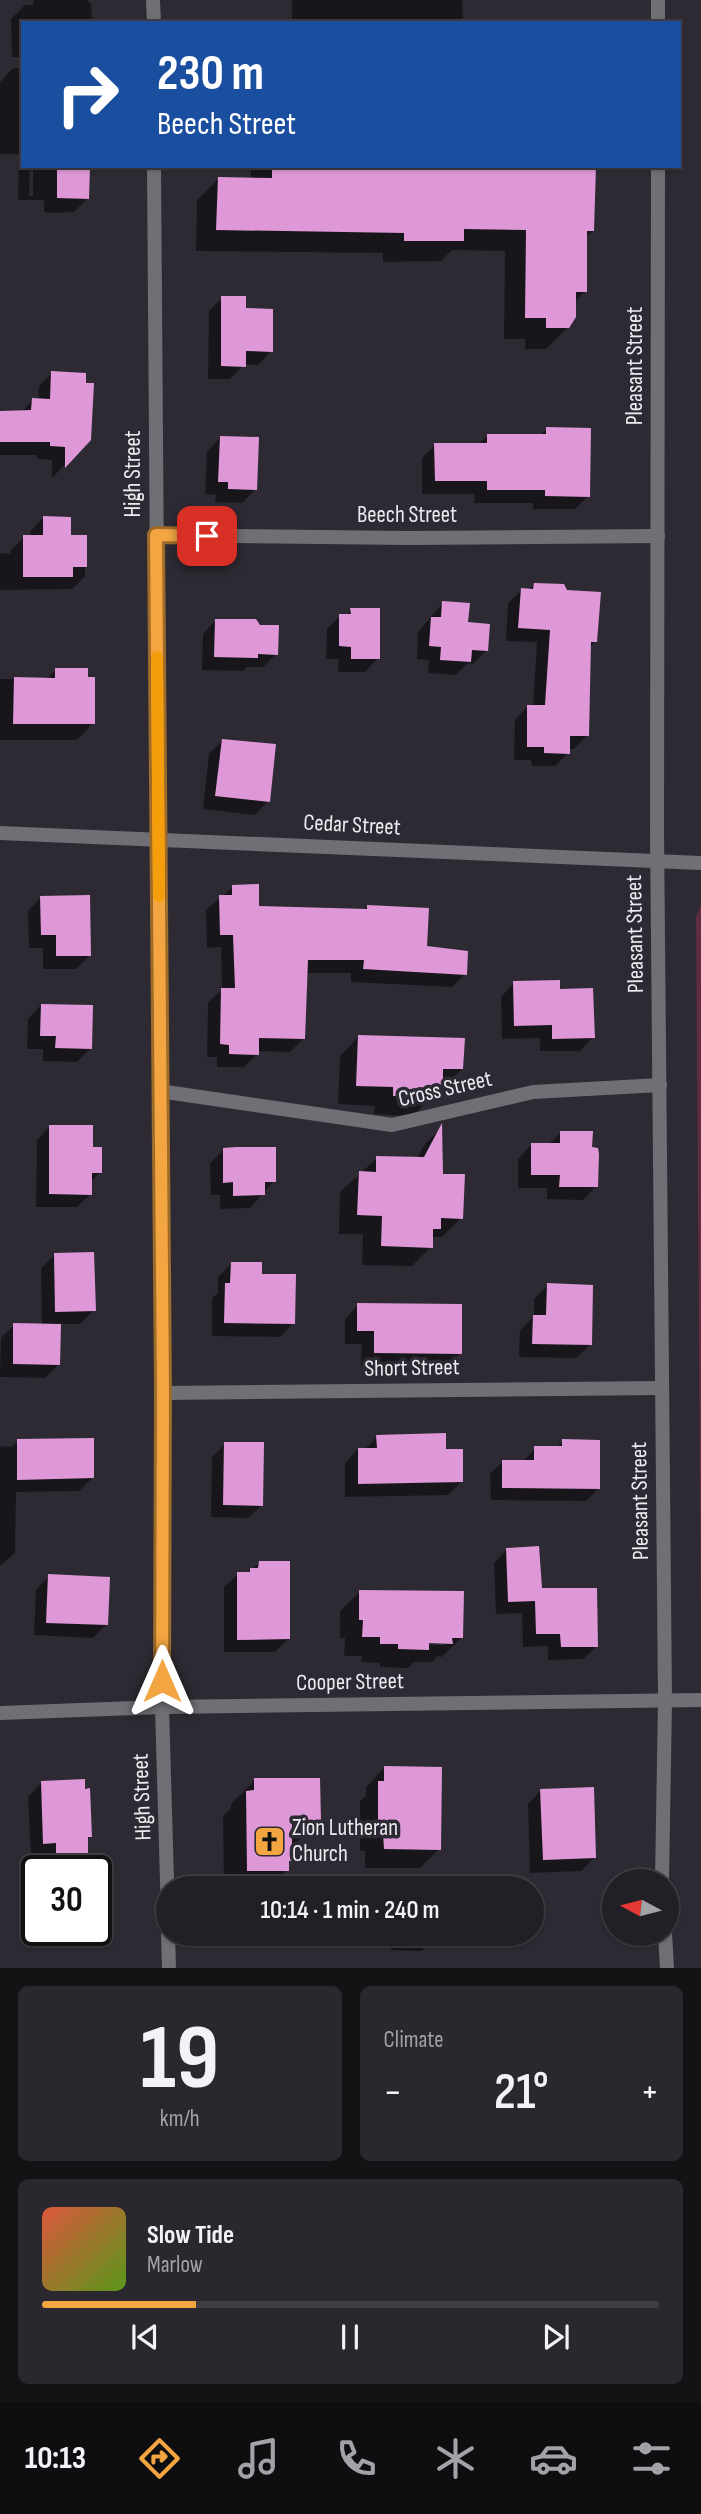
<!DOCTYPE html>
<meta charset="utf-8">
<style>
body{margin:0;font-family:"Sofia Sans Condensed",sans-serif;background:#2a282e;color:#f1f3f6;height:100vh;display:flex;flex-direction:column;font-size:26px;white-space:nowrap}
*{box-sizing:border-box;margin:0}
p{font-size:23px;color:#a2a3a7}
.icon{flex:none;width:38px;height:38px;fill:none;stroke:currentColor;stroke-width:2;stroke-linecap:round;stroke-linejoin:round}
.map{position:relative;height:1968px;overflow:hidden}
.sheet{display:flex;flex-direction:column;gap:18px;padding:18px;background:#131215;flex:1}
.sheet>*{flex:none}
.guide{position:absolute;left:21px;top:21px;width:660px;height:147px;border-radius:0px;box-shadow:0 2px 5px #0004,0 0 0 2px #3f3e43;background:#1a4fa0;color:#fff;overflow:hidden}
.needle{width:46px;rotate:277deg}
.tools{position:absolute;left:602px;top:1869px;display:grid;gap:14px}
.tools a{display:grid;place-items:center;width:77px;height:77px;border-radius:50%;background:#222026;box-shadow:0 2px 5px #0004,0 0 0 2px #3f3e43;font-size:35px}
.speed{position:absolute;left:21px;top:1855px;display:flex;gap:14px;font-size:35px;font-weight:700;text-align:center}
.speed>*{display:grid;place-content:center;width:91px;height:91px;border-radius:50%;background:#222026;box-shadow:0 2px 5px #0004,0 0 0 2px #3f3e43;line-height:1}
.speed .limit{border:4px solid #111;border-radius:10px;background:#fff;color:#111}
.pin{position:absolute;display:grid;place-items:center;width:60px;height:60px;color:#fff;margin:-30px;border-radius:14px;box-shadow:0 4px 10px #0006}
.me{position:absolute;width:77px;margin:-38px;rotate:0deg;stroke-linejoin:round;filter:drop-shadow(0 0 5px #0008)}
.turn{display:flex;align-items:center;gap:24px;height:147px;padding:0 21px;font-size:32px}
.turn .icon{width:91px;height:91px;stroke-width:2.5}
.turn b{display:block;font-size:49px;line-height:60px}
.big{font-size:52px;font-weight:600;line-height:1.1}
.sheet .widget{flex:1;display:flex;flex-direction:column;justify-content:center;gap:10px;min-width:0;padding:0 24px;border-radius:10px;background:#2a282e}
.sheet .dial{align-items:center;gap:0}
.dial b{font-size:91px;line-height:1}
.song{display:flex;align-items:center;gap:21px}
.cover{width:84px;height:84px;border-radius:10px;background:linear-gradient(135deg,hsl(10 70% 55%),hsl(90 70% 35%))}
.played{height:7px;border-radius:4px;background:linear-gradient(90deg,#f2a541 25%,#3f3e43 25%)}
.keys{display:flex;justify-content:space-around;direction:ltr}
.heat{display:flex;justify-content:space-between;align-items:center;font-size:38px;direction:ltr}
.sheet .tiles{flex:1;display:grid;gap:18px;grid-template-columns:1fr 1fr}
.widget:last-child{grid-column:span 2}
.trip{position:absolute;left:156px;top:1876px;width:388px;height:70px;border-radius:35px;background:#222026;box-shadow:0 2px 5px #0004,0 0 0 2px #3f3e43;font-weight:600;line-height:70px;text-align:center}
.tab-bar{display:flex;height:112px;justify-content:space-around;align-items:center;background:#0e0d0f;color:#a2a3a7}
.tab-bar .icon{width:49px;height:49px}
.tab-bar .active{color:#f2a541}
.tab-bar b{font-size:32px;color:#f1f3f6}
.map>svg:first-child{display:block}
</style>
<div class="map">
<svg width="701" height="1968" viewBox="0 0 701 1968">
<rect width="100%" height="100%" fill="#2e2a33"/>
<!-- green -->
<path fill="#602c42" d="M701 905V1637L696 917Z"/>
<!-- shadow -->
<g fill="#0007" fill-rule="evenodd">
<path d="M33 0H87L91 4 92 23H23V57H12L11 19 25 5H33Z"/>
<path d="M292 0H462L463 23H292Z"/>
<path d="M13 68H23V154H0V82Z"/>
<path d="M23 157V166H30L29 196H33V166H88V198L74 212 47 213 44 211V200H18L19 161Z"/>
<path d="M251 166H594L593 231 585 238V291L575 302 568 327 546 349H525V339H504L505 251 452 250 441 261 383 262V253L196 251 197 200 219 178 251 179Z"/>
<path d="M222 298 244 310 271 351 258 365 244 364 230 379H208L209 311Z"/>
<path d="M52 373 84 384 89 439 52 478V460L37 459V455H0V413L21 412 33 400H38L39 386Z"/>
<path d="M547 429 588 496 575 509H533V503H474L475 494H422V458L435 445H478L488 435H540Z"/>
<path d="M220 438 255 490 242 503 215 502 216 495 205 494 207 451Z"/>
<path d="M43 518 69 537H85V576L72 589 0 590V553L11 554V550L24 537H30V532Z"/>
<path d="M534 585 595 642 589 648 587 735 574 749H568V753L555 766H532L531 760H514L515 720 528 706H533L537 642 506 641 508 603 522 590H529Z"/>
<path d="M443 603 467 624 487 650 473 664 468 663 456 675 428 673 429 660 417 659 418 632Z"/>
<path d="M351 610 378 658 365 672H338L339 659H326L327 629 340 616H346Z"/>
<path d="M216 620 276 654 263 667H247L243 671 202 670 203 634Z"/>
<path d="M56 670 93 723 77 740H0V679H46Z"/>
<path d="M222 741 268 801 255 815 203 809 209 754Z"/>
<path d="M233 887 258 908 363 911 367 906 465 974 452 987 351 982V973H305L304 1038 290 1052 257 1051V1054L244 1067H217V1057H207L208 1003 222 989 221 947 207 948 206 910Z"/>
<path d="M41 897 90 955 76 969H43V948H29L28 911Z"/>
<path d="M514 983 558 991 593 1037 580 1051H540V1038L502 1039 501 997Z"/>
<path d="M41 1005 90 1049 77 1062 43 1061V1049H27L28 1019Z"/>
<path d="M359 1036 462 1069 412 1116 374 1114 375 1106 338 1104 340 1056Z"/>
<path d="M50 1126 91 1149 100 1172 91 1182V1194L77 1207H36L37 1140Z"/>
<path d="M442 1127V1175L461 1218 442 1237H431V1247L412 1266 362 1265 363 1234H339L340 1192 377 1158 416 1159 425 1144Z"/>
<path d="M561 1132 590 1149 596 1186 583 1200 547 1199V1188H518V1159L531 1145H548Z"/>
<path d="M223 1150 274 1181 250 1208 220 1209V1195H211L210 1163Z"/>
<path d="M54 1255 94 1310 80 1324H59V1364L45 1378 0 1377 1 1338 14 1325H42L41 1268Z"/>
<path d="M231 1264 260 1275 293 1323 280 1337 212 1336V1298L218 1293V1277Z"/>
<path d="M548 1285 590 1345 576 1358 519 1357 520 1330 534 1316V1299Z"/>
<path d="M358 1305 460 1353 447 1366H361L362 1344H345V1319Z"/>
<path d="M377 1437 444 1451 461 1482 448 1495 345 1497V1463L358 1449H365Z"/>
<path d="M18 1441 93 1477 79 1491 16 1492 15 1553 0 1566V1446L12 1447Z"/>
<path d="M563 1441 598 1489 586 1501 491 1500 490 1474 502 1462H523L535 1448H556Z"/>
<path d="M225 1444 262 1505 248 1518 211 1517 212 1457Z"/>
<path d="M507 1549 540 1590 597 1646 583 1659 548 1660V1646L523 1647 522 1613 496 1614 494 1563Z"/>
<path d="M259 1563 288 1639 275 1652H224V1587L238 1574H246Z"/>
<path d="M49 1576 106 1625 93 1638 34 1635 36 1590Z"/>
<path d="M360 1592 462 1637 442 1657 438 1656 432 1662H414L408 1668 380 1667V1663L361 1662 362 1656H344L345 1638H340V1611ZM420 1642H445V1645H420Z"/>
<path d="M385 1767 439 1849 420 1868H365V1851H360V1801L366 1796V1787Z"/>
<path d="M255 1780 319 1820 295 1844H290V1860L287 1863V1870L269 1888H224L223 1816 231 1808V1804Z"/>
<path d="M41 1783 91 1836 86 1841V1854L73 1868 43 1869V1856L31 1857 28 1797Z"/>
<path d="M541 1790 594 1858 581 1871 530 1873 528 1804Z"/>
<path d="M392 1934H428V1945L421 1951 391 1950Z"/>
</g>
<!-- building -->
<g fill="#de98d7">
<path d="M57 166H90L89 199 57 198Z"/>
<path d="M272 166H596L594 231H587V292H576V317L569 328H546V318H525L526 230 464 229V241H404V233L216 230 218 177 272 178Z"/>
<path d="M221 296H246V308L273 309V352L246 351V367L221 366Z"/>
<path d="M51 371 86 373V383H94L91 440 65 468V447L50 446V442H0V411L31 410 32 398 50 399Z"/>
<path d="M546 427 591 428 590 497 545 496V490H487V481H435L434 443H487V434H546Z"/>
<path d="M220 436 259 437 257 490 228 489V482H218Z"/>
<path d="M43 516 71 517V535H87V567H73V577H23V535H43Z"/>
<path d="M534 583 564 584 567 590 601 592 597 642H591L589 736H570V754L544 753V747H527V705H545L550 630 518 628 521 588 533 589Z"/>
<path d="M442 601 470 603 468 622 490 624 488 651 472 650 471 662 440 660 441 647 429 646 431 617H441Z"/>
<path d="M350 608H380V659H351V647L339 646V614H351Z"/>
<path d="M215 619H256L260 625H279L278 655 258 654V658L214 657Z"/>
<path d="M55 668H88V677H95V724H13L14 677 55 678Z"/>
<path d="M222 739 276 744 270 802 215 796Z"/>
<path d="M259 884V906L367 909V905L429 908 427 946 468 951 467 975 363 969 364 960H308L305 1039 259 1038V1055L229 1054V1045L220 1044 221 988H235L233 935H220L219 895H232V885Z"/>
<path d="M90 895 91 956H56V935H41L40 896Z"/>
<path d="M560 980V989L593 988 595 1038 552 1039V1025L514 1026 513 981Z"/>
<path d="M41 1004 93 1005 92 1049 55 1048 56 1036H40Z"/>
<path d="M358 1035 465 1038 463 1069H443V1087H433V1097L393 1096V1087L356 1086Z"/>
<path d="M442 1123 443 1174H465L463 1219 441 1218V1229H433V1248L381 1246 382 1216 357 1215 359 1171 376 1172V1156L424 1157Z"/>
<path d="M49 1125H93V1147H102V1173H92V1195L49 1194Z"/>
<path d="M560 1131H593L592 1147 598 1148 599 1154 598 1187H559L560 1175H531V1143H560Z"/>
<path d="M236 1147H276V1182H265V1195L233 1196V1182L223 1183V1148Z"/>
<path d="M94 1252 96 1311 55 1312 54 1253Z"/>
<path d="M231 1262H262V1274H296L295 1324 224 1323 225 1283H230Z"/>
<path d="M547 1283 593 1285 592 1345 532 1344 533 1315H546Z"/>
<path d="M357 1303 462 1304V1354L374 1353V1331H357Z"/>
<path d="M13 1323 61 1324 60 1365 13 1364Z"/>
<path d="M446 1433V1449H463V1482L358 1484V1448H377L376 1435Z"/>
<path d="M94 1438V1478L17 1480V1439Z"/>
<path d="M562 1439 600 1440V1489L502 1488V1460H534V1446H562Z"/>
<path d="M224 1442H264L263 1506 223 1505Z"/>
<path d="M539 1546 542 1588H597L598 1647H561L560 1634H536L535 1601 508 1602 506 1548Z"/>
<path d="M259 1561H290V1639L237 1640V1572H250V1568H258Z"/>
<path d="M48 1574 110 1577 108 1625 46 1623Z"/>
<path d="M359 1590 464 1591 463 1638H452L453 1644 429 1643V1650L398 1649V1644H380V1637H362L363 1620H359Z"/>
<path d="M384 1766 442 1767 441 1850 384 1849 383 1833 378 1832V1781H384Z"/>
<path d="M254 1778H320L321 1821H292V1861H289V1871H247L246 1791 254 1790Z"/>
<path d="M85 1779V1789L90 1788 92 1837H88V1855L56 1857V1843L43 1844 41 1781Z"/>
<path d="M594 1787 596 1858 543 1860 540 1789Z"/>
</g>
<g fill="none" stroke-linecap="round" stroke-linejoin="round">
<!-- service -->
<g stroke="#6f7075" stroke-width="14">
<path d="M662 1881 665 1701"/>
<path d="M665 1934 667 1968"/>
</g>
<!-- minor -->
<g stroke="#6f7075" stroke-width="14">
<path d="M153 0 154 23"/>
<path d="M658 0V23"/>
<path d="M154 166 163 1393 162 1707 168 1915"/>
<path d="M658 166 657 831 665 1701"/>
<path d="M156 535 409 538 658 536"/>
<path d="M0 833 701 863"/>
<path d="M159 1091 392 1125 533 1092 660 1085"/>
<path d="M163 1393 662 1388"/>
<path d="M0 1713 162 1707 701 1700"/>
<path d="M168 1934 169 1968"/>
</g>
</g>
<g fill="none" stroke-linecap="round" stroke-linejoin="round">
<defs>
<path id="route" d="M162 1681 163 1393 156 535 207 536"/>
</defs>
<!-- route casing -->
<use href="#route" stroke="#9d6b2a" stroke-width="18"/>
<!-- route -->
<use href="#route" stroke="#f2a541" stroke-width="12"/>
<!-- slow -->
<path stroke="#f59e0b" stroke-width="12" d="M157 657 159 896"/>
</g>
<!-- icons -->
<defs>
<symbol id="church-square" viewBox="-11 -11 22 22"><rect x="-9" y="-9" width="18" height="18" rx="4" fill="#f2a541" stroke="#2e2a33"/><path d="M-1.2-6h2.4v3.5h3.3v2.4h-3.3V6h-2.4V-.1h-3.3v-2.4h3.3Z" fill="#111"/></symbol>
</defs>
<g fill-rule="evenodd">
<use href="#church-square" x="252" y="1824" width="35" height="35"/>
</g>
<g text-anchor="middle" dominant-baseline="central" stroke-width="7" stroke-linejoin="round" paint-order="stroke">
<!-- street labels -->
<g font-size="23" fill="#edeaf1" stroke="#2e2a33">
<text transform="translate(635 366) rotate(-90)">Pleasant Street</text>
<text transform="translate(133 474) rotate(-90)">High Street</text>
<text x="407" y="515">Beech Street</text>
<text transform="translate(352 825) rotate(3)">Cedar Street</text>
<text transform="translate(635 934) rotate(-91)">Pleasant Street</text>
<text transform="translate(445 1089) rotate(-13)">Cross Street</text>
<text transform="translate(412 1368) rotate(-1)">Short Street</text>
<text transform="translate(640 1501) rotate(-91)">Pleasant Street</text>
<text transform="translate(350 1682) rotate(-1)">Cooper Street</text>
<text transform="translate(142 1797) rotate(-92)">High Street</text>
</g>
<!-- poi labels -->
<g font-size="23" fill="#edeaf1" stroke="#2e2a33" text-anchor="start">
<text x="292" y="1828">Zion Lutheran<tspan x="292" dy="26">Church</tspan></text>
</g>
</g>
</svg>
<div class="tools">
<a><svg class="needle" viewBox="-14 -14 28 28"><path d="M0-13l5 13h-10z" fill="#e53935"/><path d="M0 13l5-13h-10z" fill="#a2a3a7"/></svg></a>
</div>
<div class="speed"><div class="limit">30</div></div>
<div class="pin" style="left:207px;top:536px;background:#d93025"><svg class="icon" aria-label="arrive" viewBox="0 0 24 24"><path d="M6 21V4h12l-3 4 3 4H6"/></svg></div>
<svg class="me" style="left:162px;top:1681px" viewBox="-20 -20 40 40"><path d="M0-17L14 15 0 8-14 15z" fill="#f2a541" stroke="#fff" stroke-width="4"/></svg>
<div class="trip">10:14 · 1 min · 240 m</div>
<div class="guide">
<div class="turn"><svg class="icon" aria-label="right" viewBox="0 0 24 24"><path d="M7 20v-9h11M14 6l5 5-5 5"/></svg><div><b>230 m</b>Beech Street</div></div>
</div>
</div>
<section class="sheet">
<div class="tiles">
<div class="widget dial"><b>19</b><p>km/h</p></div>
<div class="widget"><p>Climate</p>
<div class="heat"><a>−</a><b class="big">21°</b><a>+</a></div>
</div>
<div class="widget">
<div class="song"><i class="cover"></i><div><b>Slow Tide</b><p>Marlow</p></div></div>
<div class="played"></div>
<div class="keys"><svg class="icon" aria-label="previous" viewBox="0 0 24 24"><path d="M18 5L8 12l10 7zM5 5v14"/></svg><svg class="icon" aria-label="pause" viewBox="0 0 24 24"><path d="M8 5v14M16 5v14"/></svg><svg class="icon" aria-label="next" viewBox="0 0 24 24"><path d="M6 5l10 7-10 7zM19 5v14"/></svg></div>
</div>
</div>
</section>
<nav class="tab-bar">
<b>10:13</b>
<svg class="icon active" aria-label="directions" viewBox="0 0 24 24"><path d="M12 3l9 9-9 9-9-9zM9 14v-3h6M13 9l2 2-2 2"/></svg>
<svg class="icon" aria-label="music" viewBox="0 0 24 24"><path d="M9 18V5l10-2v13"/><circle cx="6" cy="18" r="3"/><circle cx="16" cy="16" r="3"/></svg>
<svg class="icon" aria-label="phone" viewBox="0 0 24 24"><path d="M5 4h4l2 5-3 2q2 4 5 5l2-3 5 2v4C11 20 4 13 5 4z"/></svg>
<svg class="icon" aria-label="climate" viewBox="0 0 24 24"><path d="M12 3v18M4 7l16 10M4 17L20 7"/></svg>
<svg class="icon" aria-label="car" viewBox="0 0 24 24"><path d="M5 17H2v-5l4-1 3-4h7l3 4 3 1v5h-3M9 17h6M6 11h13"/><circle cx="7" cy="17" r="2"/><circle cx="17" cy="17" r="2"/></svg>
<svg class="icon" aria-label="filters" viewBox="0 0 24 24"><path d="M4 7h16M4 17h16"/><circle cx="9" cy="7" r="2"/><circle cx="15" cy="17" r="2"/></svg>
</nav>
